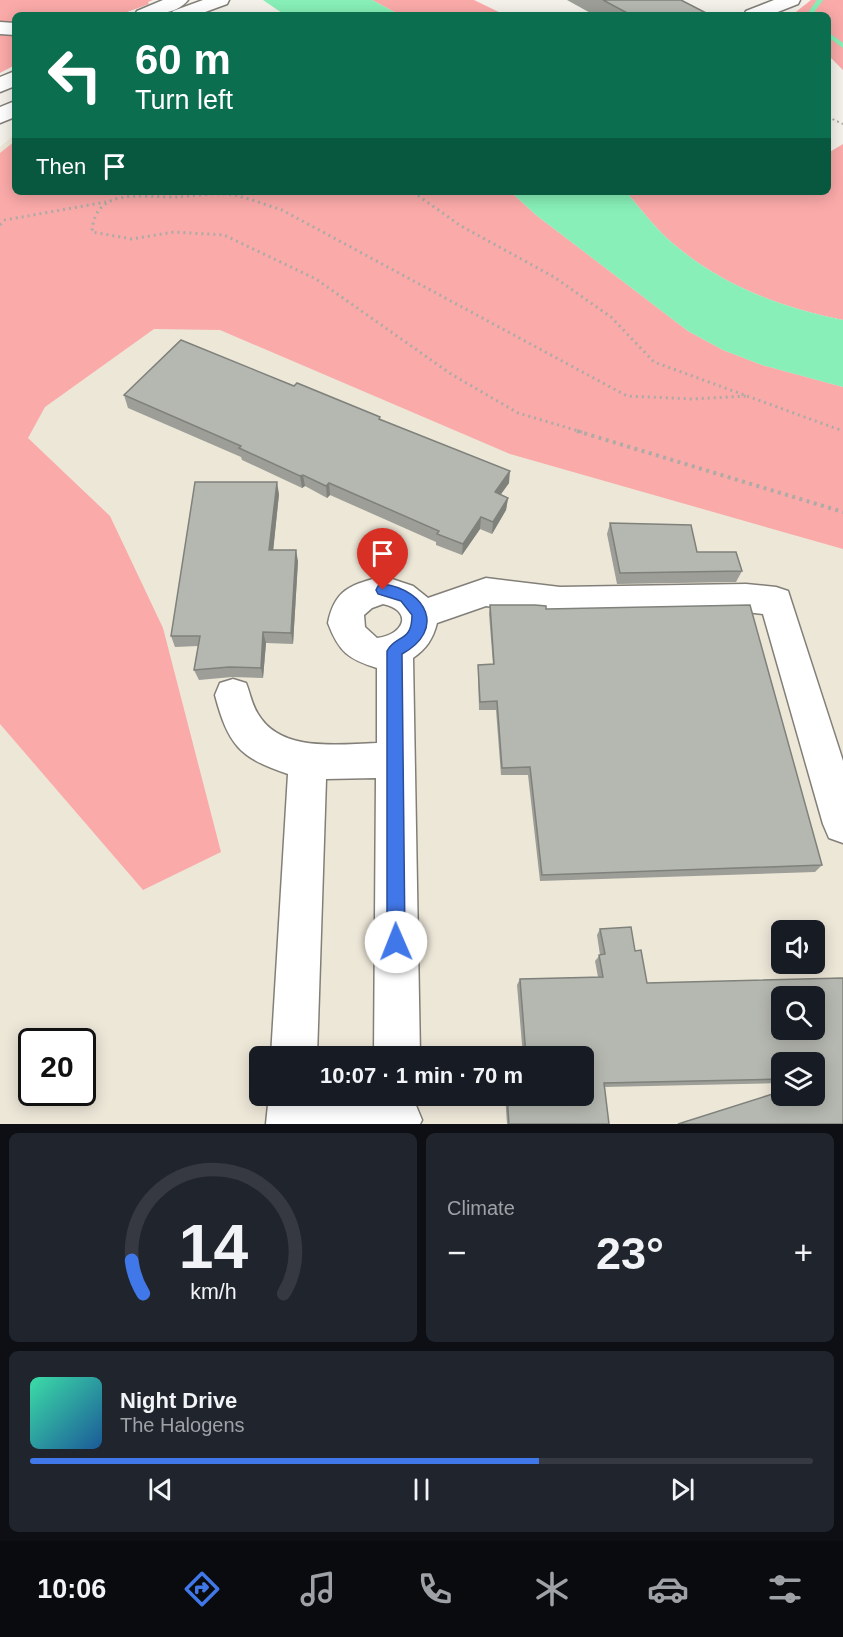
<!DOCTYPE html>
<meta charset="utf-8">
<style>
body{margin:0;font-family:Arial,sans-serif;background:#20242c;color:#f1f3f6;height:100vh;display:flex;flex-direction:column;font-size:22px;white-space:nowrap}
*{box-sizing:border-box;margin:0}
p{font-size:20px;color:#9ea1a6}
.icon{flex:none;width:33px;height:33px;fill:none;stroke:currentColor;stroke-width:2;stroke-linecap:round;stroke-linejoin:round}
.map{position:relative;height:1124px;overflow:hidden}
.side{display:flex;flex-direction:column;gap:9px;padding:9px;background:#0d0f14;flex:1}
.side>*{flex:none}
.top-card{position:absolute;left:12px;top:12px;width:819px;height:183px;border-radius:9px;box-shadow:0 3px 15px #0003;background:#0b6e4f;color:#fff;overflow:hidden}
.buttons{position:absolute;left:771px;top:920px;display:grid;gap:12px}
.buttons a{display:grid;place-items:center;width:54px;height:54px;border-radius:9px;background:#171b24;box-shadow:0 3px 15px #0003;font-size:30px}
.speed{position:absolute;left:18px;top:1028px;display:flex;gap:12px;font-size:30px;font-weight:700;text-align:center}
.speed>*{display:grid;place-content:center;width:78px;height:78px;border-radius:50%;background:#171b24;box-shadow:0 3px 15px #0003;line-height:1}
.speed .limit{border:3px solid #111;border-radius:9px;background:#fff;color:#111}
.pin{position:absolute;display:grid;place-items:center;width:51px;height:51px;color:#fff;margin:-62px -26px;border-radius:50% 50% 50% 0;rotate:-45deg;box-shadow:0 0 6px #0007}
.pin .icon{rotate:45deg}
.me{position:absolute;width:66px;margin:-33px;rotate:359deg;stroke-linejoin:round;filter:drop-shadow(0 0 4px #0008)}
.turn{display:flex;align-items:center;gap:21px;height:126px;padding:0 24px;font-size:27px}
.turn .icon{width:78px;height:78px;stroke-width:2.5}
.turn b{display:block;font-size:42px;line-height:51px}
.then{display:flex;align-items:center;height:57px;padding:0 24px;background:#0003;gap:12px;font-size:22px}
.big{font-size:45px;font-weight:800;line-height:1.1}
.side .tile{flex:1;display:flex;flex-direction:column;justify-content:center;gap:9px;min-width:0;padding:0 21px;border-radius:9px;background:#20242c}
.side .dial{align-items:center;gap:0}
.dial svg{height:156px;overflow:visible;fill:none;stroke:#363941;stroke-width:7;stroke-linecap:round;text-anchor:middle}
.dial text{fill:#f1f3f6;stroke:none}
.song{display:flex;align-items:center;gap:18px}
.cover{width:72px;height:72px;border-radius:9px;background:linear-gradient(135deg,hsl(160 70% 55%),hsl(210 70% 35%))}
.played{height:6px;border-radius:3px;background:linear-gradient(90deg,#4178e9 65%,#363941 65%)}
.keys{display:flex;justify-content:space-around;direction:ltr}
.heat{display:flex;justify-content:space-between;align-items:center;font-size:33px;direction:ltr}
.side .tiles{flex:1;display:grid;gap:9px;grid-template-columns:1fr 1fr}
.tile:last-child{grid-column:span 2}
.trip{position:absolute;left:249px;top:1046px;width:345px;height:60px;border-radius:9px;background:#171b24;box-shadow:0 3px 15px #0003;font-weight:800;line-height:60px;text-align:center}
.tabs{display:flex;height:96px;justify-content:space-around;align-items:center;background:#090b0e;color:#9ea1a6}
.tabs .icon{width:42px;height:42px}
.tabs .active{color:#4178e9}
.tabs b{font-size:27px;color:#f1f3f6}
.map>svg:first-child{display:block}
</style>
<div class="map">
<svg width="843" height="1124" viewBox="0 0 843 1124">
<rect width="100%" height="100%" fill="#f4f1ea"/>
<!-- built -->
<path fill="#ede7d8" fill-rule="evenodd" d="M15 134V192H511L536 215 688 331 723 350 843 387V1124H0V147ZM782 930H814V963H782ZM782 996H814V1029H782ZM32 1041H82V1092H32ZM260 1056H584V1095H260ZM782 1062H814V1095H782Z"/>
<!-- green -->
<g fill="#faaaa9">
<path d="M0 0H153L148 2 149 4 119 15H15V65L0 73Z"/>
<path d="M372 0H474L505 15H400Z"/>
<path d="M811 0H843V70L828 55V15H792Z"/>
<path d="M15 141V192H511L536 215 688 331 723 350 762 365 843 387V549L510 454 220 330 154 329 45 407 28 438 110 516 163 628 221 852 143 890 0 724V153Z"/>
<path d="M843 144V320C782 308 724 286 676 246 657 231 642 210 626 192H828V153Z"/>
</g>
<!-- water -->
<g fill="#87efb7">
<path d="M263 0H372L400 15H285Z"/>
<path d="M511 192H626C642 210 657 231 676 246 724 286 782 308 843 320V387L762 365 723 350 688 331 536 215Z"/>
</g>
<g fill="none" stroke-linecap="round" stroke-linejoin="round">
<!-- stream -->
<g fill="#87efb7" fill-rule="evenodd">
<path d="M817 0H823L815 11 816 15H810L809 11Z"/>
<path d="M828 32 843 43V48L828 37Z"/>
</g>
<defs>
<g id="minor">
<path d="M774 0H800L798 4 770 15H744L746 11Z"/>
<path d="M0 22 15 23V35L0 34Z"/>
<path d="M383 576 413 586 428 598 486 578 560 587 746 584 776 587 788 591 843 761V843L829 838 823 824 763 614 746 612 560 615 486 606 437 623C433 639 426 649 413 658L420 1056H374L376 778 326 779 317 1056H271L288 774C239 758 228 744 215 695L220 683 233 679 246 683C250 693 252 705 258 714 281 753 339 744 377 743V668C348 659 339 652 328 623 335 588 352 585 383 576ZM383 604C414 611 404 635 377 638L365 627 364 615 372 608Z"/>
<path d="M269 1095H315V1099L398 1096 415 1103 422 1120 420 1124H266Z"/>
</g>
<g id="major">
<path d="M163 0H188C176 15 152 15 135 15L137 11Z"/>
<path d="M203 0H229L227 4 197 15H171L173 11Z"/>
<path d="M15 71V86L0 92V77Z"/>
<path d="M15 101V117L0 123V107Z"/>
</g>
</defs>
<!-- minor casing -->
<use href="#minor" stroke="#827f78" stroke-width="3"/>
<!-- major casing -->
<use href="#major" stroke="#827f78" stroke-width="3"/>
<!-- path-far2 -->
<path stroke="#adaba5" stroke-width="2" stroke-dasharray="2 3" stroke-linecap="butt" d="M828 117 843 124"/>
<!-- path-far1 -->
<g stroke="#adaba5" stroke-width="3" stroke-dasharray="2 4" stroke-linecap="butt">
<path d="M413 192 461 226 554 277 611 317 654 362 843 431"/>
<path d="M0 225 5 220 106 202"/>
<path d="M582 432 518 413 451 374 316 279 224 235 174 232 132 239 92 232C95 185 144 198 177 197 195 196 216 192 233 195 249 198 266 205 282 210L627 396 692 399 747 396"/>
</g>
<!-- path -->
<path stroke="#adaba5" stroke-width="4" stroke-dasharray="3 4.5" stroke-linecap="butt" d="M577 431 843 512"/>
<!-- minor -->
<use href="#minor" fill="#fff" fill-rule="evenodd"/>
<!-- major -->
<use href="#major" fill="#fff" fill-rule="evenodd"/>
</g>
<!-- wall -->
<g fill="#9c9e97">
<path d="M567 0H681L710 15H594Z"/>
<path d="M294 386 380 417V419L509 483 500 495 508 498 506 510 492 534 480 529 462 555 436 545V542L330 495 327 498 305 486 302 488 242 460 241 457 128 408 124 395Z"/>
<path d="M279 494 273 550 298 561 293 644 266 643 263 678 232 677 199 680 194 670 198 646 175 647 171 636Z"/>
<path d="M610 523 697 552 742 571 736 582 617 584 607 534Z"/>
<path d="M490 605 546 609 822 865 815 872 540 881 528 775H501L496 710H479L478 673V665H493L489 614Z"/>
<path d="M600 929 635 951 647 983 843 978V1124L814 1095V1062H782V1083L604 1087 609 1124H507L505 1095H584V1056H523L517 985 520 979 598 977 595 961 600 955 597 935Z"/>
</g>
<!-- shaded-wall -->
<g fill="#7f817b">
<path d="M510 471 509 483 494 504 495 492Z"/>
<path d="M303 475 305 486 302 488 300 476Z"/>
<path d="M277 482 279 494 272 562 269 550Z"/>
<path d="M329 483 330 495 327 498 326 486Z"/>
<path d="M508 498 506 510 492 534 493 522Z"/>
<path d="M481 517 480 529 462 555 463 544Z"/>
<path d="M296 550 298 561 293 644 291 633Z"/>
<path d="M263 632 266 643 263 678 261 668Z"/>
</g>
<!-- building -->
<g fill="#b5b8b0" stroke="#7f817b" stroke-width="1.5" fill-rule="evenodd">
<path d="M603 0H681L710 15H631Z"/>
<path d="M181 340 294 386 297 383 380 417 379 419 510 471 495 492 508 498 493 522 481 517 463 544 437 534 439 531 329 483 326 486 303 475 300 476 239 448 241 446 124 395Z"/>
<path d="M195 482H277L269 550H296L291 633 263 632 261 668 229 667 194 670 200 636H171Z"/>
<path d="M610 523 691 525 697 552H736L742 571 620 573Z"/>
<path d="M490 605H535L546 606V609L750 605 822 865 542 875 530 767 502 768 497 701 480 702 478 665 494 664Z"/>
<path d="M631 927 635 951 641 950 647 983 843 978V1124H678L782 1091V1095H814V1081L823 1078H814V1062H782V1079L604 1083 609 1124H509L507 1095H584V1056H526L520 979 603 977 599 955 605 954 600 929ZM782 996H814V1029H782Z"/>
</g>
<!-- route -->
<path fill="#4178e9" stroke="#2a4e97" stroke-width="1.5" d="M383 584C427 590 446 630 402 654L405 942 402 948 396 951 390 948 387 942V651C396 634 412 643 412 615L401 601 378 594 376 590 378 586Z"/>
</svg>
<div class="buttons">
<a><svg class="icon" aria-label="sound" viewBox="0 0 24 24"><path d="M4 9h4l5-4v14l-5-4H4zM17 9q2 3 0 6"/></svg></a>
<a><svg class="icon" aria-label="search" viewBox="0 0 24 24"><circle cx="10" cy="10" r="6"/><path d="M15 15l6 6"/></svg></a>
<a><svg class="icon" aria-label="layers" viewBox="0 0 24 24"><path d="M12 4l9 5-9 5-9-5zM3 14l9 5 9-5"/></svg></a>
</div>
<div class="speed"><div class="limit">20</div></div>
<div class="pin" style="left:383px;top:590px;background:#d93025"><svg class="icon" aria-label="arrive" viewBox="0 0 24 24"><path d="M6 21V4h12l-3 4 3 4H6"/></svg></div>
<svg class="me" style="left:396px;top:942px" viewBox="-20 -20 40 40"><circle r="19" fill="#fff"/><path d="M0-13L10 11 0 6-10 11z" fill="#4178e9"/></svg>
<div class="trip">10:07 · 1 min · 70 m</div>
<div class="top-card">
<div class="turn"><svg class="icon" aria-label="left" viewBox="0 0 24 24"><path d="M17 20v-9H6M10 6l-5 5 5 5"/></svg><div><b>60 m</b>Turn left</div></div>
<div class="then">Then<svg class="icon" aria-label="arrive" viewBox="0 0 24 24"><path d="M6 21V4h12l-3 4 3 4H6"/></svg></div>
</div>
</div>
<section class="side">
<div class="tiles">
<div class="tile dial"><svg viewBox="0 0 100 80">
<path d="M14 69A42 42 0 1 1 86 69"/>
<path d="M14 69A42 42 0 0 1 8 52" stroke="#4178e9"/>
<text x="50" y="56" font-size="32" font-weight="700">14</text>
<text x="50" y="72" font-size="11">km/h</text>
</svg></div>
<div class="tile"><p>Climate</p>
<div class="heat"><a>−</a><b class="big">23°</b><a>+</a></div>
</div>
<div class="tile">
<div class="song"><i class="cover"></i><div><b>Night Drive</b><p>The Halogens</p></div></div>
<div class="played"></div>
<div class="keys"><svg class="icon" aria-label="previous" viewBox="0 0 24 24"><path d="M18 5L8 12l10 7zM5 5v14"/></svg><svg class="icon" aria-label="pause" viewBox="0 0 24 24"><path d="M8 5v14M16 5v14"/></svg><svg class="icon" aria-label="next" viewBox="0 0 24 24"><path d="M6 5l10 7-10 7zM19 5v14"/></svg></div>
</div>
</div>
</section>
<nav class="tabs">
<b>10:06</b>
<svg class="icon active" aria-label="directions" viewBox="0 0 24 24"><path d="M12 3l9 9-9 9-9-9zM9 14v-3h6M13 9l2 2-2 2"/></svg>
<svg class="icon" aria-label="music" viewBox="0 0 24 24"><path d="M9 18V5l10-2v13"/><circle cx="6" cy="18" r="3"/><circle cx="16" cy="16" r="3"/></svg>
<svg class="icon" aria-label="phone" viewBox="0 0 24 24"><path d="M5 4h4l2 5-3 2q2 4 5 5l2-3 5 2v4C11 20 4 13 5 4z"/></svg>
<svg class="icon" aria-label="climate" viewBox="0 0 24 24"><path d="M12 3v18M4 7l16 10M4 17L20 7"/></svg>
<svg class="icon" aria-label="car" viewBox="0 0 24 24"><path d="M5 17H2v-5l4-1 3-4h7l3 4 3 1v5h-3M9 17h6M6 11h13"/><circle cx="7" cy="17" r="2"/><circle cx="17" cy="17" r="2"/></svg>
<svg class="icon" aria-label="filters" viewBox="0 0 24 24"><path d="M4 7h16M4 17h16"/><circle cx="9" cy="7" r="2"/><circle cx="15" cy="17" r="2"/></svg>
</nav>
